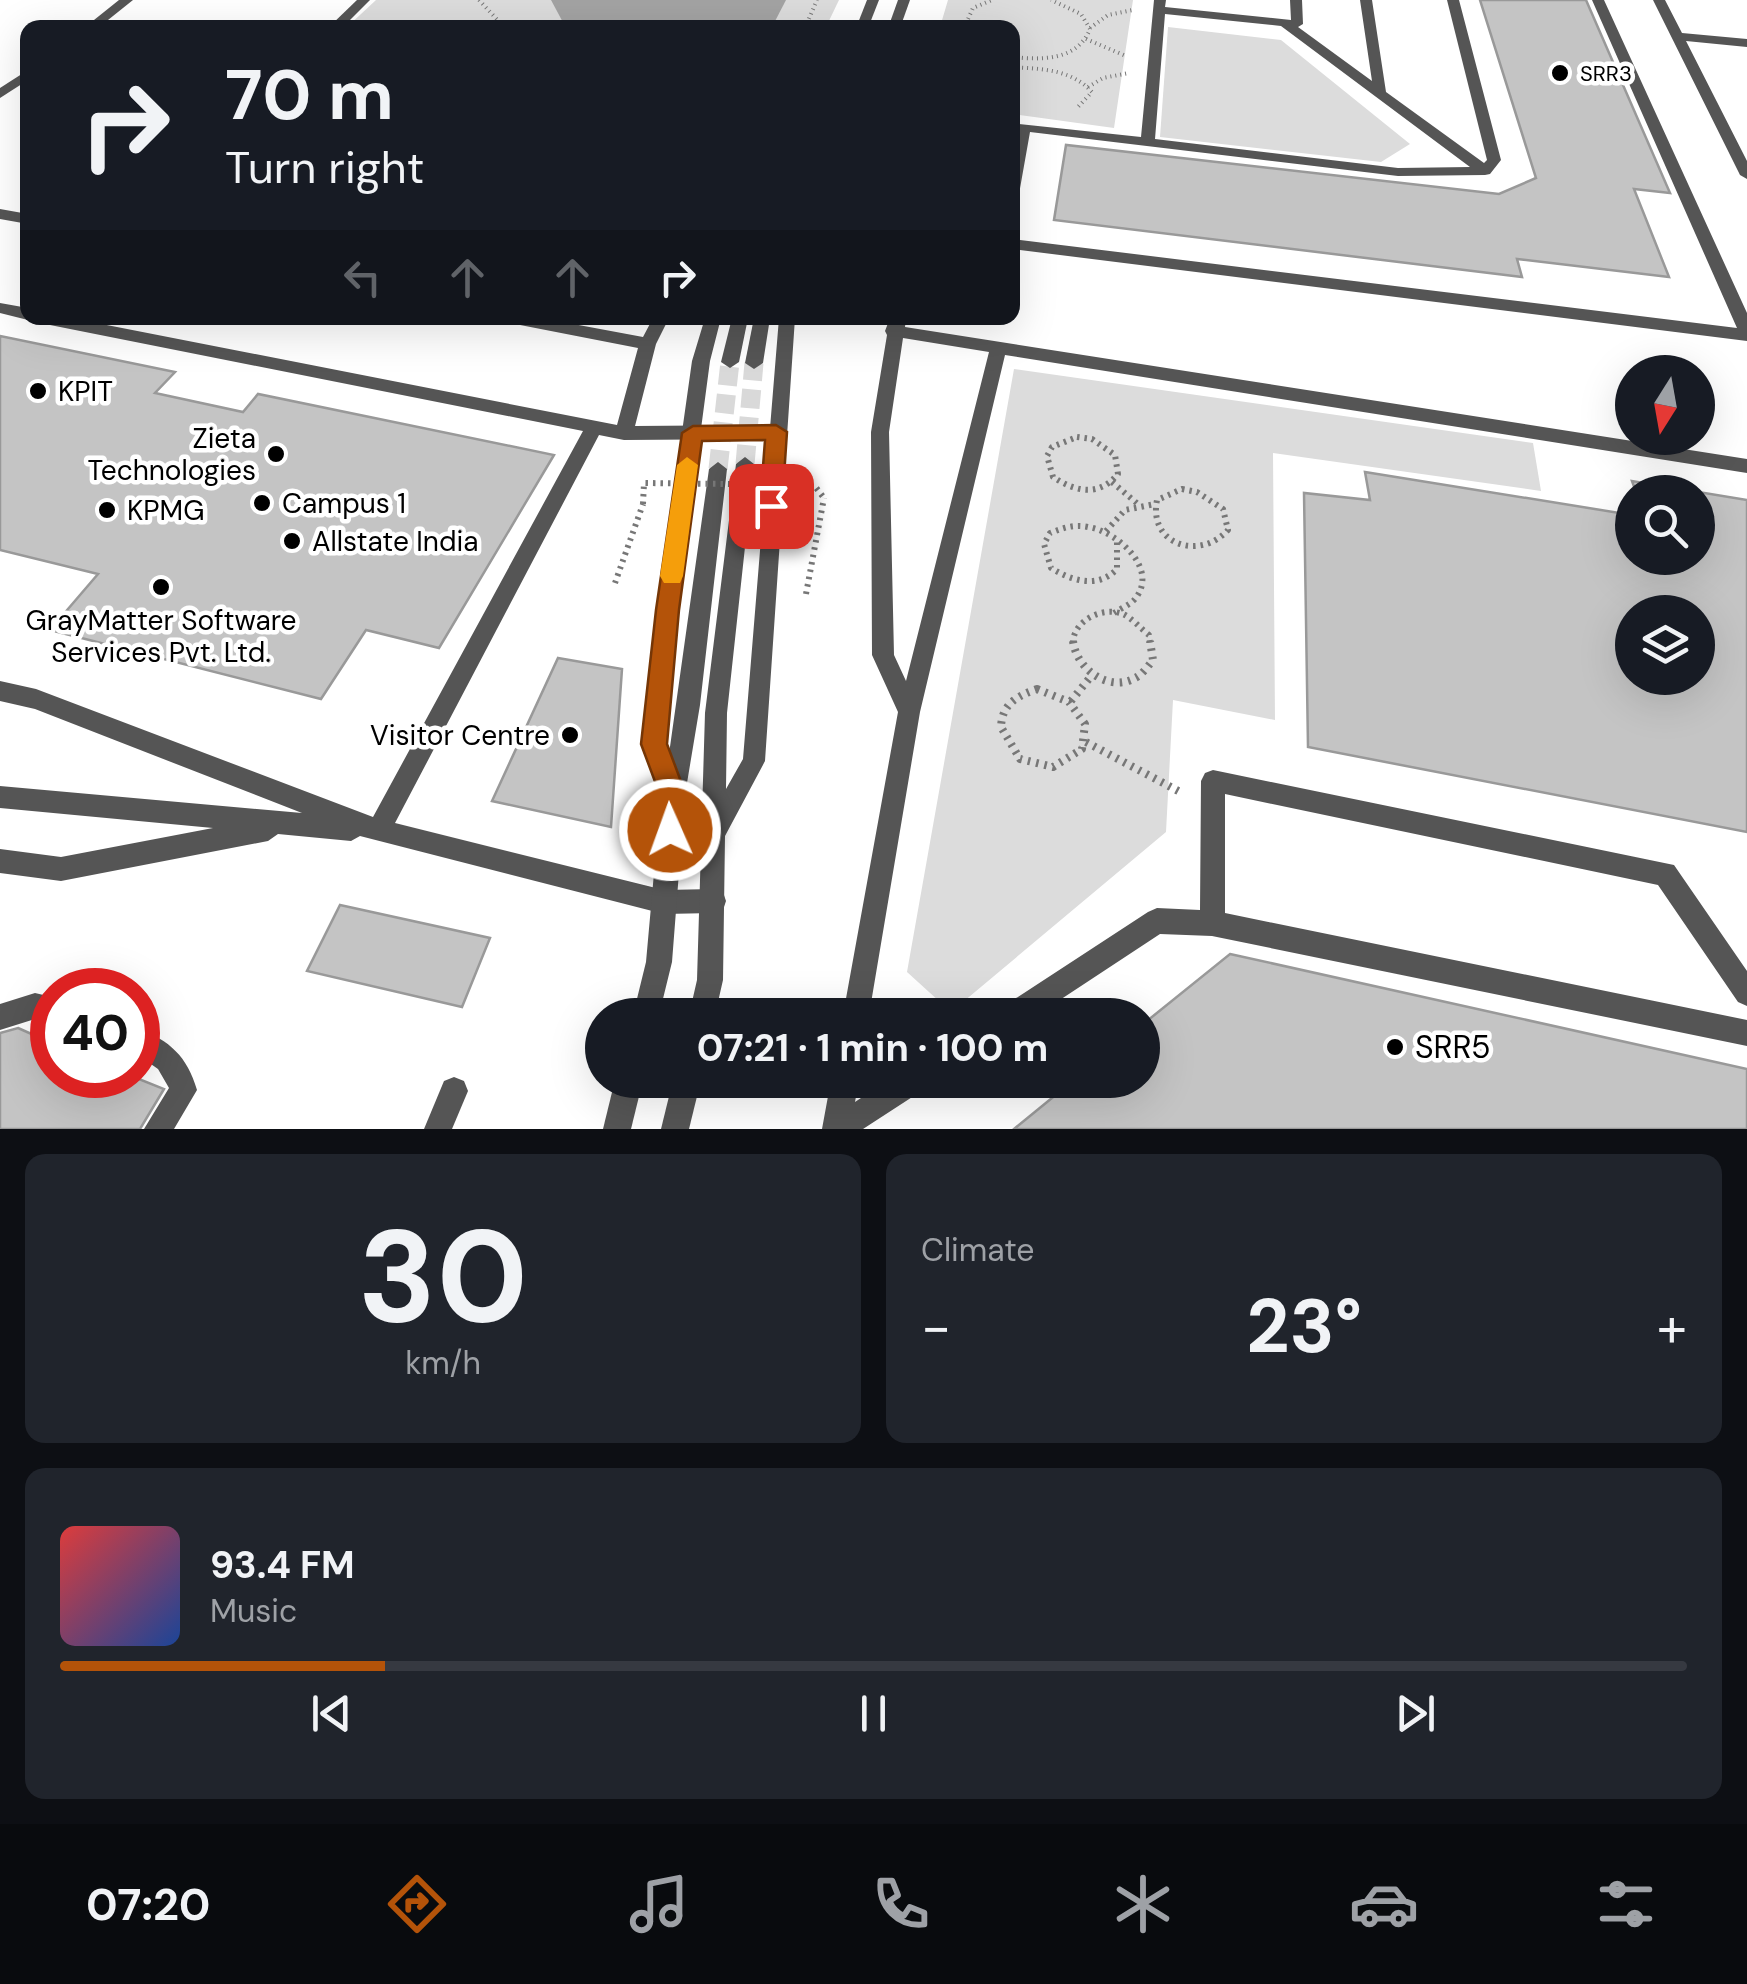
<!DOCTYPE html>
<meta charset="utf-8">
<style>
body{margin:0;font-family:"DM Sans",sans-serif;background:#20242c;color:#f1f3f6;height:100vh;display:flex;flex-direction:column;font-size:38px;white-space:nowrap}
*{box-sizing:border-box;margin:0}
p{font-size:32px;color:#9ea1a6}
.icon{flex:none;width:55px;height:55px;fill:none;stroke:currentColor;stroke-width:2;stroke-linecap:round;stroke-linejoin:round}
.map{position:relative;height:1129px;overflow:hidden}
.panel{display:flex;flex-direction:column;gap:25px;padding:25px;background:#0d0f14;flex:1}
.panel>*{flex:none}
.banner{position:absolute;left:20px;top:20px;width:1000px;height:305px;border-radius:20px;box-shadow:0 10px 40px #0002;background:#171b24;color:#f1f3f6;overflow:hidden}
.needle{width:65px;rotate:191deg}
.controls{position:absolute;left:1615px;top:355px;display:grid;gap:20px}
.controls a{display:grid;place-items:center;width:100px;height:100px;border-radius:50%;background:#171b24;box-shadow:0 10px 40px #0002;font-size:50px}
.speed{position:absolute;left:30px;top:968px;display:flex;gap:20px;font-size:50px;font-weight:700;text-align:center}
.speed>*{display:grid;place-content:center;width:130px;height:130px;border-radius:50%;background:#171b24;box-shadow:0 10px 40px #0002;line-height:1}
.speed .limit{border:15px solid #d22;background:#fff;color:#111}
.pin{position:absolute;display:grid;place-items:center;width:85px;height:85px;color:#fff;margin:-42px;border-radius:20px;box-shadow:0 5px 15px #0006}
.me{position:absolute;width:110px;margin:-55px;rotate:358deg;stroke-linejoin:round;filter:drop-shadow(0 0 8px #0008)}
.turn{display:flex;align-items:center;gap:35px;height:210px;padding:0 40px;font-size:45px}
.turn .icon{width:130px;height:130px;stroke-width:2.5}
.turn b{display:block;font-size:70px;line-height:85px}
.lanes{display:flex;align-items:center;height:95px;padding:0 40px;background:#0003;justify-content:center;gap:50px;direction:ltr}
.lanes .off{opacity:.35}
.big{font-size:75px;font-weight:700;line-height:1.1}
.panel .card{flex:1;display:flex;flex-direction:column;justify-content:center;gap:15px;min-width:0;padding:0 35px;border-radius:20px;background:#20242c}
.panel .dial{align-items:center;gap:0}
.dial b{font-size:130px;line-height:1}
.song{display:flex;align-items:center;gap:30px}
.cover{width:120px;height:120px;border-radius:15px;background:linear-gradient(135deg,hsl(0 70% 55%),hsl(220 70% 35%))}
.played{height:10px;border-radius:5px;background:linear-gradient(90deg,#b45309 20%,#363941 20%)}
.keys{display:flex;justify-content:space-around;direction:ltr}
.heat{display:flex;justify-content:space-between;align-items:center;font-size:55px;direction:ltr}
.panel .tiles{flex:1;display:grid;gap:25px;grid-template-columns:1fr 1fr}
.card:last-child{grid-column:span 2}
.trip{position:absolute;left:585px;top:998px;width:575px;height:100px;border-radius:50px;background:#171b24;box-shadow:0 10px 40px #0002;font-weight:700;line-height:100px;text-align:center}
.dock{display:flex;height:160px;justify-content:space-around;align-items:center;background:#090b0e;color:#9ea1a6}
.dock .icon{width:70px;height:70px}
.dock .active{color:#b45309}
.dock b{font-size:45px;color:#f1f3f6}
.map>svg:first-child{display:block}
</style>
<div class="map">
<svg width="1747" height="1129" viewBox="0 0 1747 1129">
<rect width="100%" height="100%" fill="#fff"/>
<!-- green -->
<g fill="#dcdcdc">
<path d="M376 0H839L826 27 346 28Z"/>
<path d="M948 0H1133L1114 128 1013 114 1012 28 940 27Z"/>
<path d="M1168 27 1281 40 1410 144 1381 162 1160 137Z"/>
<path d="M1014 369 1533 443 1541 491 1273 453 1275 720 1173 700 1166 832 951 1012 907 972Z"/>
</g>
<!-- water -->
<path fill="#a3a3a3" d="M551 0H786L772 27 566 28Z"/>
<!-- building -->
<g fill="#c4c4c4" stroke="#999" stroke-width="2.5" fill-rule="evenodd">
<path d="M1480 0H1586L1670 193 1634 189 1669 277 1517 259 1522 277 1054 220 1066 145 1499 194 1536 178Z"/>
<path d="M0 336 175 372 155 393 243 412 258 394 554 455 439 648 366 630 321 699 50 630 98 574 0 550Z"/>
<path d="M1365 472 1632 515V558H1698V492H1636L1632 481 1747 500V832L1308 747 1304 493 1370 500ZM1632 612H1698V678H1632Z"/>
<path d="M558 658 622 669 611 827 492 801Z"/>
<path d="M340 905 490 938 462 1007 307 971Z"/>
<path d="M1230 954 1747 1069V1129H1014L1074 1080H1142V1025Z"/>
<path d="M18 1028 52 1043V1075H129L164 1089 140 1129H0V1033Z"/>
</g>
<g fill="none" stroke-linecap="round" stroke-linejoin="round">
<!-- tertiary-tunnel -->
<g stroke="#d9d9d9" stroke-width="19" stroke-dasharray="19 9" stroke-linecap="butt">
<path d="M745 464 754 363"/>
<path d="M718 469 730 362"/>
</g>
<!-- path-far2 -->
<g stroke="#777" stroke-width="4" stroke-dasharray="1 4" stroke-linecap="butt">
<path d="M479 0 505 28"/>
<path d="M805 28 817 0"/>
<path d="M964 28 973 8 992 0"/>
<path d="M1090 28 1108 15 1133 10"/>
<path d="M1086 39 1126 56"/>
<path d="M1012 57C1042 60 1077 61 1090 29L1081 14 1051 0"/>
<path d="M1012 67C1042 69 1071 69 1092 92L1077 108"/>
<path d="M1088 87 1103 78 1129 73"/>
</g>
<!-- path-far1 -->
<g stroke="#777" stroke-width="6" stroke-dasharray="2.5 5" stroke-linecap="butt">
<path d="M1077 437 1092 439 1115 455 1118 474C1099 497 1076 492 1053 477L1047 456 1052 447Z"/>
<path d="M1112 482 1139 505"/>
<path d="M1182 489 1197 492 1223 509 1228 530C1200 561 1148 545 1157 500Z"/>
<path d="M1106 531 1125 510 1155 504"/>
<path d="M615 583 643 504"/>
<path d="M806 594 824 498"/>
<path d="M1114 613C1120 609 1129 605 1134 600 1161 570 1117 531 1088 527 1074 524 1063 528 1050 533L1044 544 1051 568C1072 581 1098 589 1117 569V542"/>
<path d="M1073 643C1073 621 1102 606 1123 614 1132 618 1141 629 1149 635L1150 643"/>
</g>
<!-- path -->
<g stroke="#777" stroke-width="8" stroke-dasharray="2.5 6" stroke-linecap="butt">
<path d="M1073 641C1076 668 1108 693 1135 678 1142 675 1148 666 1153 660L1150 641"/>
<path d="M1037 689 1069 702 1085 724 1082 749 1053 767 1020 759 1001 727C1002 704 1017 696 1037 689Z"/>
<path d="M1071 701 1092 675"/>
<path d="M1086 742 1182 793"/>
</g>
<!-- service -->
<g fill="#555" fill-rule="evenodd">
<path d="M119 0H133L98 28H84Z"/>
<path d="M357 0H370L342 28H328Z"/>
<path d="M1154 0H1166L1165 7 1291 20 1290 0H1302L1303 24 1298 27 1372 81 1360 0H1372L1386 92 1484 163 1487 160 1447 0H1459L1501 160 1490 174 1485 175 1398 176 1030 132 1019 194 1012 198V152L1019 124 1141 137ZM1165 14 1281 26 1470 167 1398 168 1155 139Z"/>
<path d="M1592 0H1604L1747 313V341L1012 249V239L1737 328Z"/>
<path d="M1653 0H1665L1682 33 1747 39V47L1686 41 1747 161V179L1740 175Z"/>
<path d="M28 70V80L0 98V88Z"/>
<path d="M0 209 28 214V224L0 219Z"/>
<path d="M0 303 28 308V318H34L28 320 0 313Z"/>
<path d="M37 318H71L617 425 638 348 515 324 507 318H541L643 337 653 318H669L656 344 635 426 776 425 785 432 776 439 624 440 599 435 395 823 664 890 714 889 723 892 726 901 723 910 714 913 664 914 360 836 351 841 278 834 268 841 61 881 0 873V849L61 857 213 828 0 808V786L302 813 35 709 0 701V681L36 689 373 817 583 431 45 324Z"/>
<path d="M890 318H906L905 327 1747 459V473L1005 355 920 712 869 1015H843L898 712 872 655 871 432 887 335 885 331ZM903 338 989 352 906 681 894 655 889 432Z"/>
<path d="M1213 770 1674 865 1747 971V1006L1738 1002 1658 885 1225 794V913L1747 1020V1046L1212 936 1160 934 1037 1015H1000L1004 1006 1148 912 1157 908 1200 910 1201 781 1205 773Z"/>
<path d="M831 1080H859L855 1102 888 1080H927L923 1090 863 1129H822Z"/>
</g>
<!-- minor -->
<g fill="#555" fill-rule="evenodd">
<path d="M35 993 52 997V1023L35 1019 0 1030V1004Z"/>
<path d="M138 1028C170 1041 187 1056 197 1090L174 1129H144L169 1088 158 1069 138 1055Z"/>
<path d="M454 1077 464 1081 468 1091 452 1129H424L444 1081Z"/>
</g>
<!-- tertiary -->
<g fill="#555" fill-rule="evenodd">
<path d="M867 0H879L868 28H856Z"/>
<path d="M898 0H910L900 28H888Z"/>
<path d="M705 318H721L710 361 677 610 665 745 669 754 709 469 718 462 727 469 700 705 685 795 672 962 659 1015H633L646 962 661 795 643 745 657 610 692 361Z"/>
<path d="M732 318H748L739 362 730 368 721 362Z"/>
<path d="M754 318H770L763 363 754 369 745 363Z"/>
<path d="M779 318H795L765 761 725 836 723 980 715 1015H689L697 980 705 713 736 464 745 457 754 464 727 713 726 789 743 759Z"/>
<path d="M615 1080H643L631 1129H603Z"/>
<path d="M673 1080H701L689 1129H661Z"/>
</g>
<!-- path-bridge -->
<path stroke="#777" stroke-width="6" stroke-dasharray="2.5 5" stroke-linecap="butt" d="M643 504 644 483 814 485 824 498"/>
</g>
<!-- route -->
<path fill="#b45309" stroke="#753606" stroke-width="2.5" d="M776 425 787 432 782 506 771 514 760 506 765 440 702 441 679 610 667 744 686 795 680 840 670 844 660 840 656 830 660 795 641 744 656 610 682 433 693 426Z"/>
<!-- slow -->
<path fill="#f59e0b" d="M687 457 698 465 683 576 680 583H664L660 576 677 465Z"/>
<!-- markers -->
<g fill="#000" stroke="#fff" stroke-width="4">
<circle cx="1560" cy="73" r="10"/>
<circle cx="38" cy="391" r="10"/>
<circle cx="276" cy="454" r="10"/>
<circle cx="262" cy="503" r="10"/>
<circle cx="107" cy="510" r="10"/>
<circle cx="292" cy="541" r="10"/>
<circle cx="161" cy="587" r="10"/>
<circle cx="570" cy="735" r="10"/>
<circle cx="1395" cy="1047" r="10"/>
</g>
<g text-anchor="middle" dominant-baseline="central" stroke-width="9" stroke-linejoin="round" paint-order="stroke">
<!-- far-poi labels -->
<g font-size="22" fill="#000" stroke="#fff" text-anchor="start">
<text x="1580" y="73">SRR3</text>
</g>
<!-- poi labels -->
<g font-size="28" fill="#000" stroke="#fff" text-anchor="start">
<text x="58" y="391">KPIT</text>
<text x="256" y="438" text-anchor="end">Zieta<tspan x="256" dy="32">Technologies</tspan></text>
<text x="282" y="503">Campus 1</text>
<text x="127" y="510">KPMG</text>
<text x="312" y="541">Allstate India</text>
<text x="161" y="620" text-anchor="middle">GrayMatter Software<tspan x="161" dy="32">Services Pvt. Ltd.</tspan></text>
<text x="550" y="735" text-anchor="end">Visitor Centre</text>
</g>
<!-- near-poi labels -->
<g font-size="32" fill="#000" stroke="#fff" text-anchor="start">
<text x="1415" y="1047">SRR5</text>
</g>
</g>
</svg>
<div class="controls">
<a><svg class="needle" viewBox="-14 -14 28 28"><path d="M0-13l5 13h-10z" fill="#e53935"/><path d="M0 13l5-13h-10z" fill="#9ea1a6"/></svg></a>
<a><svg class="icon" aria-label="search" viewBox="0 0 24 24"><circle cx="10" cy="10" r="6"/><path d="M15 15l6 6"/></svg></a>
<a><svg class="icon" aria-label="layers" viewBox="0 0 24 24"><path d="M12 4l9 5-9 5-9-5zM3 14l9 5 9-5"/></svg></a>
</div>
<div class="speed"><div class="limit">40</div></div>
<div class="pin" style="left:771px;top:506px;background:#d93025"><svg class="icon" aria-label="arrive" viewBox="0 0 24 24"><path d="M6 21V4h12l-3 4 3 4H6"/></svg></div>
<svg class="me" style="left:670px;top:830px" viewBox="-20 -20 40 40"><circle r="17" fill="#b45309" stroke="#fff" stroke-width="3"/><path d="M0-11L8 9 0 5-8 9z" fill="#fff"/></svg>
<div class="trip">07:21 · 1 min · 100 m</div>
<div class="banner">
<div class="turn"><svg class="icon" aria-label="right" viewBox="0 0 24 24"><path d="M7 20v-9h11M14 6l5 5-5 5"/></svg><div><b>70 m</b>Turn right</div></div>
<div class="lanes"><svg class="icon off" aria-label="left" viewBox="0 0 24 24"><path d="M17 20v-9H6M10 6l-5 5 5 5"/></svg><svg class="icon off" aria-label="ahead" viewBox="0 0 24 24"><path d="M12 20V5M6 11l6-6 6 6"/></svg><svg class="icon off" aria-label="ahead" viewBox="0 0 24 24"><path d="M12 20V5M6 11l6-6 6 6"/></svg><svg class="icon" aria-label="right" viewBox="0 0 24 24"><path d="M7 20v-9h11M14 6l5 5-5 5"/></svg></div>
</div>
</div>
<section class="panel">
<div class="tiles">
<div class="card dial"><b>30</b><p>km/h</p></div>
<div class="card"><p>Climate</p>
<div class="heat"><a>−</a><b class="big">23°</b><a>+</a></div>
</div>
<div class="card">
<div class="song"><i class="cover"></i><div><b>93.4 FM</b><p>Music</p></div></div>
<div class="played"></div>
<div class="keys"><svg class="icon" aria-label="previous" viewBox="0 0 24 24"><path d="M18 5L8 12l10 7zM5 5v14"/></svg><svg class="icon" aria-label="pause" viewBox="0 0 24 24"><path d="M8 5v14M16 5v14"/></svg><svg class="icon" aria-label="next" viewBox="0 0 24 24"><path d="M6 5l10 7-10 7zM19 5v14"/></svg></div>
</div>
</div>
</section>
<nav class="dock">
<b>07:20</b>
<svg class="icon active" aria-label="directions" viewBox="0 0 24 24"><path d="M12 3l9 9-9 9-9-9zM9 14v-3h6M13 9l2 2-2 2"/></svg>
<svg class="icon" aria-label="music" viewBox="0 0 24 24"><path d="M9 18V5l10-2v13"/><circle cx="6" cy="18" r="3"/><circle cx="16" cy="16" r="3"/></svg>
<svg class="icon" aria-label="phone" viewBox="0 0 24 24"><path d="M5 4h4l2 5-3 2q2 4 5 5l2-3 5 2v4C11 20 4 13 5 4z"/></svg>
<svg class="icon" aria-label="climate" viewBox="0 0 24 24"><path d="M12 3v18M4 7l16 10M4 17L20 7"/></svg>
<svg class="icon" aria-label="car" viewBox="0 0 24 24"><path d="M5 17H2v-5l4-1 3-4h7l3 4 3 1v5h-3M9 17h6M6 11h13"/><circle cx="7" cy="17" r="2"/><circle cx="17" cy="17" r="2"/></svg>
<svg class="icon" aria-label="filters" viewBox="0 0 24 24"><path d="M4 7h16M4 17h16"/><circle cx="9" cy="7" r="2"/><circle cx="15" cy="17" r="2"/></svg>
</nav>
